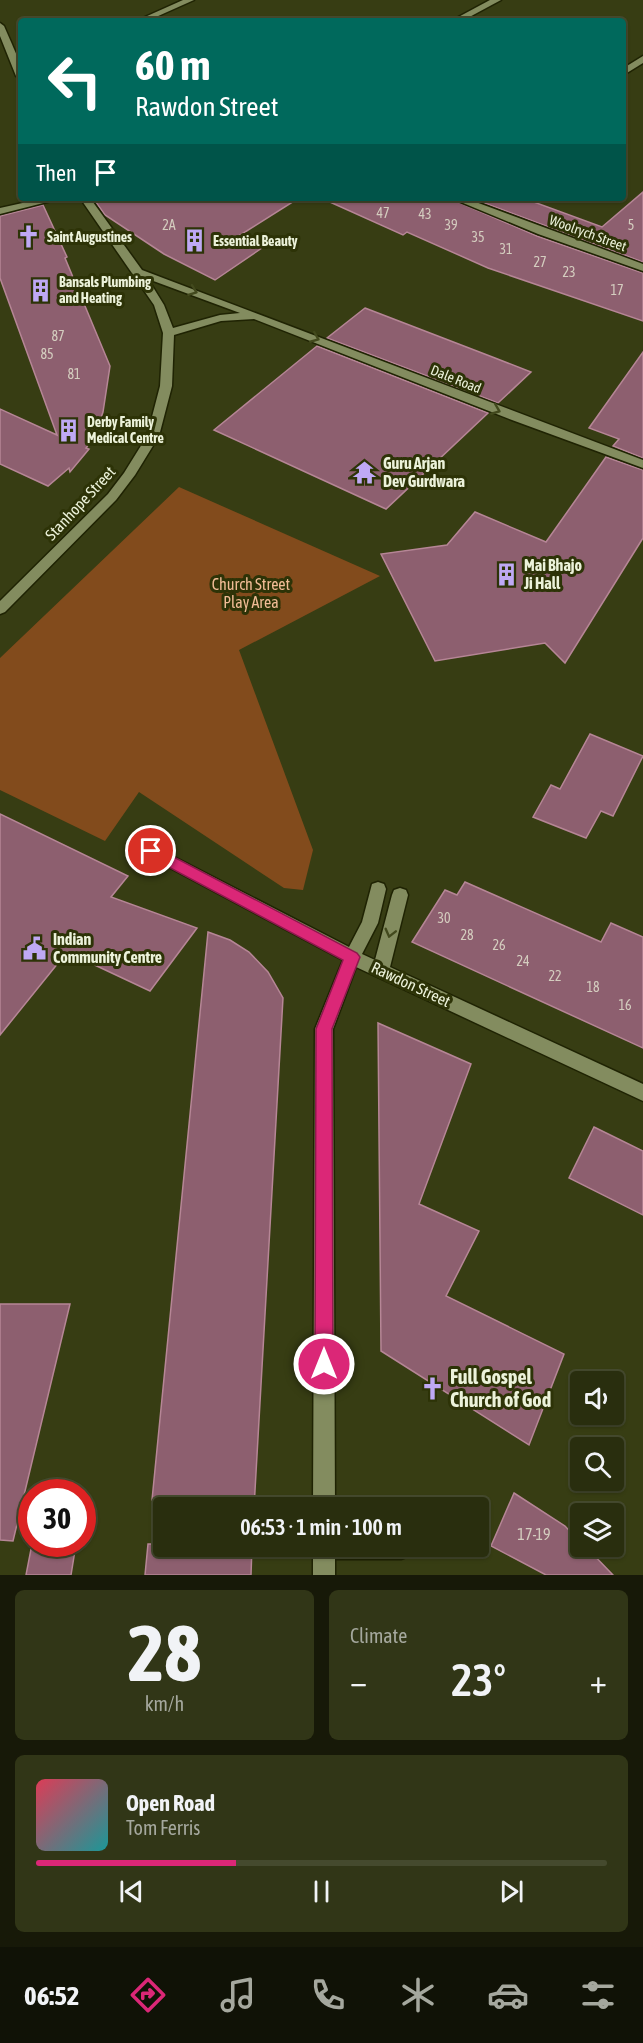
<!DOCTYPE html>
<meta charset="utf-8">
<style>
body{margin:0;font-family:"Asap Condensed",sans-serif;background:#313617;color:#f1f3f6;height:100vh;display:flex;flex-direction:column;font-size:22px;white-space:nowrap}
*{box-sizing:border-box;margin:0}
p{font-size:20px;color:#a5a89e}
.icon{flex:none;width:33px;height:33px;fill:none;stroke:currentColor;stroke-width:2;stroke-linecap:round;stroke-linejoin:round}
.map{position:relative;height:1575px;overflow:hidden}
.panel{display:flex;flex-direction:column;gap:15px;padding:15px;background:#171908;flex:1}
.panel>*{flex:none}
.guide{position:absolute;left:18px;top:18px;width:608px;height:183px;border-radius:6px;box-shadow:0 2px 4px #0004,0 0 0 2px #454a2e;background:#00695c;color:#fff;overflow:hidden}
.fabs{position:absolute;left:570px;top:1371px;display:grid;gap:12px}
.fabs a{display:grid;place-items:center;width:54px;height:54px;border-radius:6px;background:#292e0e;box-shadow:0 2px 4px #0004,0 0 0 2px #454a2e;font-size:30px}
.speed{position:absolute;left:18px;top:1479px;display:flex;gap:12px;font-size:30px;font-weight:700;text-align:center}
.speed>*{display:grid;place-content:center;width:78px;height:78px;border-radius:50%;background:#292e0e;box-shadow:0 2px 4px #0004,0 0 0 2px #454a2e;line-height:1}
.speed .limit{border:9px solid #d22;background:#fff;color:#111}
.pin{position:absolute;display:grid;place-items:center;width:51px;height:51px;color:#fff;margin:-26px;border:3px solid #fff;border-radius:50%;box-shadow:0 2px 6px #0007}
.me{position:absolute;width:66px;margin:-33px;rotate:0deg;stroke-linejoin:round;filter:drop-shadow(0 0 4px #0008)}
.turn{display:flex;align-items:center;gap:21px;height:126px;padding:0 18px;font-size:27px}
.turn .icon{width:78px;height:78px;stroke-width:2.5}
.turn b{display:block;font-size:42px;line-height:51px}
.then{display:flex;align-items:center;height:57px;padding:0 18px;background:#0003;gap:12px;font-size:22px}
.big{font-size:45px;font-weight:600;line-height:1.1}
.panel .tile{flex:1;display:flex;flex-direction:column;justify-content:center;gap:9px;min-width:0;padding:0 21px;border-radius:9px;background:#313617}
.panel .dial{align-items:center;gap:0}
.dial b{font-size:78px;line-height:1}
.song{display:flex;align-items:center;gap:18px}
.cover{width:72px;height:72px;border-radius:9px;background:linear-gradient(135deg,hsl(350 70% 55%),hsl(180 70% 35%))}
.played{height:6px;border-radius:3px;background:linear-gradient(90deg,#db2777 35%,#454a2e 35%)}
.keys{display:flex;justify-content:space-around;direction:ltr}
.heat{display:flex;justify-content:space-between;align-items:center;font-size:33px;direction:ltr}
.panel .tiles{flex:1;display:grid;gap:15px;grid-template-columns:1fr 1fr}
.tile:last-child{grid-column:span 2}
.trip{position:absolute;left:153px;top:1497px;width:336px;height:60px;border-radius:6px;background:#292e0e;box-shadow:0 2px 4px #0004,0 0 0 2px #454a2e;font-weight:600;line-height:60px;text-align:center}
.menu{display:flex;height:96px;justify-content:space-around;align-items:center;background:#101206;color:#a5a89e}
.menu .icon{width:42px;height:42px}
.menu .current{color:#db2777}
.menu b{font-size:27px;color:#f1f3f6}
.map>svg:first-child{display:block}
</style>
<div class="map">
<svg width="643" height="1575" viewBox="0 0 643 1575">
<rect width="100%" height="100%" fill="#373d13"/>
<!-- green -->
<path fill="#824b1c" d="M179 487 380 576 239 650 313 850 303 890 284 888 139 792 105 841 0 790V658Z"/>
<!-- building -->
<g fill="#8d5f6f" stroke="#b68696" stroke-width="1.5">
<path d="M643 192V262L471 198H523L602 227Z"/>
<path d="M93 198H299L237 237 262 248 215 280 164 254 105 215Z"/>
<path d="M321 198H449L537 236 643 273V321L488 268 407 232 403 235Z"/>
<path d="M43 205 67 257 65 258 110 366 103 412 94 437 86 448 89 449 70 472 69 468 48 486 0 464V409L57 435 0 278V216Z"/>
<path d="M365 308 495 358 531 372 498 403 327 338Z"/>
<path d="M317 346 488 413 386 509 214 430Z"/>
<path d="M643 352V458L613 446 619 439 589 428Z"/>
<path d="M606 457 643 470V538L565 663 545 643 435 661 381 554 447 545 475 512 546 542Z"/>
<path d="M590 734 643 756 613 816 601 811 586 838 533 817 551 785 560 789Z"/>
<path d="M0 814 128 876 111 897 197 928 150 991 67 952 0 1035Z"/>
<path d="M465 882 601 942 611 923 643 937V1048L412 942 445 890 457 895Z"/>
<path d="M208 932 230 940 249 952 268 972 283 998 254 1508H205L152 1500Z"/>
<path d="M378 1023 471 1064 419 1204 479 1231 446 1296 564 1354 529 1445 381 1351Z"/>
<path d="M594 1127 643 1151V1215L569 1178Z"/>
<path d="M0 1304H70L13 1541 0 1540Z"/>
<path d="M514 1493 565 1526 580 1542V1546H585L613 1575H546L491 1546Z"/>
<path d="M32 1544H76L71 1575H26Z"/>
<path d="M148 1544H164V1546H252L251 1575H145Z"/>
</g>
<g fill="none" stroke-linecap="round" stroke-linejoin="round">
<defs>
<g id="minor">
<path d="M183 0H194L147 21H136Z"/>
<path d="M490 0H501L462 21H451Z"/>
<path d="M0 23 4 26 21 65V79L16 76 0 36Z"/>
<path d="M643 56V63L622 76V69Z"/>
<path d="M45 198H63L0 214V208Z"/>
<path d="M80 198H90L142 270 643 460V468L512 420 254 319 221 321 174 335 172 386 159 436 135 475 116 500 5 612 0 614V601L108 494 124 473 147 436 160 386 163 333 154 305ZM148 279 240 313 220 315 173 328 164 305Z"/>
<path d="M451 198H465L643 264V271L538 234Z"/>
<path d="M151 845 349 947 362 922 372 884 378 882 384 884 386 889 378 923 362 954 375 960 392 895 394 890 400 888 406 890 408 895 390 967 643 1084V1101L356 967 333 1029 335 1508H313L315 1029 343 960 146 855 143 851 146 847Z"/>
<path d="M313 1546H411L412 1548 409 1556 401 1559H335V1575H313Z"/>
</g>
</defs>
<!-- minor casing -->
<use href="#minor" stroke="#1f2303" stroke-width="3"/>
<!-- minor -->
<use href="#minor" fill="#838c5f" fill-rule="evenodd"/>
</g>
<!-- one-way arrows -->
<defs><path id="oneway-chevron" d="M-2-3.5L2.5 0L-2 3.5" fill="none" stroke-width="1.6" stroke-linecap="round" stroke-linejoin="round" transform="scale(1.5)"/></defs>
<g stroke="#42491d">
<use href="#oneway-chevron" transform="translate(193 291) rotate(20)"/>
<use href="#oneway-chevron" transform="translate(315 338) rotate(22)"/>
<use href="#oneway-chevron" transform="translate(496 410) rotate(22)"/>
<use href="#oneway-chevron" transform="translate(390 933) rotate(104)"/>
</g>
<!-- route -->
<path fill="#db2777" stroke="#8e194d" stroke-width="1.5" d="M151 845 357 953 360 957 332 1029 333 1364 330 1370 324 1373 317 1370 315 1364 316 1029 343 960 146 855 144 851 146 847Z"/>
<!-- icons -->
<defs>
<symbol id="church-bare" viewBox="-9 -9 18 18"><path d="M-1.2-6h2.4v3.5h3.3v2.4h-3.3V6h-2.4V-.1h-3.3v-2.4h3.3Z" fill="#bfa9f4" stroke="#2d3307" stroke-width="2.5" paint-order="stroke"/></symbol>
<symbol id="building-bare" viewBox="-9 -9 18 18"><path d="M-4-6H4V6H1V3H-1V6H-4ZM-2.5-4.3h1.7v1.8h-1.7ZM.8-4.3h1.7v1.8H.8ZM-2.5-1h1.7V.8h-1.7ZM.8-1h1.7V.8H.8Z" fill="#bfa9f4" stroke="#2d3307" stroke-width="2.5" paint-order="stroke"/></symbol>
<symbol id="temple-bare" viewBox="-9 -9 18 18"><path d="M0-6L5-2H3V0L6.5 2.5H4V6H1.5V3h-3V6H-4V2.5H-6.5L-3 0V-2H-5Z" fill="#bfa9f4" stroke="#2d3307" stroke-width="2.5" paint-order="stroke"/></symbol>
<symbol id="civic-bare" viewBox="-9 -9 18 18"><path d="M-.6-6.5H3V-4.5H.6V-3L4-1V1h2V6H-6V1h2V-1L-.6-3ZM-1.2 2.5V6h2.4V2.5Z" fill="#bfa9f4" stroke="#2d3307" stroke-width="2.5" paint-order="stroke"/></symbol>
</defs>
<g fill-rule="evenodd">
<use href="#church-bare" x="12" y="220" width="33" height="33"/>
<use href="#building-bare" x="178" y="224" width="33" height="33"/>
<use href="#building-bare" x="24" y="274" width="33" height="33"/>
<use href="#building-bare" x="52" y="414" width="33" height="33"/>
<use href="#temple-bare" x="348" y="456" width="33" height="33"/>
<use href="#building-bare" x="490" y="558" width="33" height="33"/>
<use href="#civic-bare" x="18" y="932" width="33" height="33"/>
<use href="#church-bare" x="416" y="1372" width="33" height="33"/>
</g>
<g text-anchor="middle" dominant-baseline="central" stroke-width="6" stroke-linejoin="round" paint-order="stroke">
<!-- number labels -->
<g font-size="14" fill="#d4cdbf">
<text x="383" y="213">47</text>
<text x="425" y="214">43</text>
<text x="169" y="225">2A</text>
<text x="451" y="225">39</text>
<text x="631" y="225">5</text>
<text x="478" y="237">35</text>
<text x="506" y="249">31</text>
<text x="540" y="262">27</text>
<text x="569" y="272">23</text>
<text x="617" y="290">17</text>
<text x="58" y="336">87</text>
<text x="47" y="354">85</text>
<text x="74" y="374">81</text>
<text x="444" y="918">30</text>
<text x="467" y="935">28</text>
<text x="499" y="945">26</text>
<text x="523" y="961">24</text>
<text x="555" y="976">22</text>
<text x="593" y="987">18</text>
<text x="625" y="1005">16</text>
</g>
<!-- far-street labels -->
<g font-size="14" fill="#ecf2da" stroke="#2d3307">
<text transform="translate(588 233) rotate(20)">Woolrych Street</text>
<text transform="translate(456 379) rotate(22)">Dale Road</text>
</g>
<!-- far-poi labels -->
<g font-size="14" font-weight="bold" fill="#ecf2da" stroke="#2d3307" text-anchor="start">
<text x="47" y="237">Saint Augustines</text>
<text x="213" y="241">Essential Beauty</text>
<text x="59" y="282">Bansals Plumbing<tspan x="59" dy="16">and Heating</tspan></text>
<text x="87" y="422">Derby Family<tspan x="87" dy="16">Medical Centre</tspan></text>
</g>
<!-- poi labels -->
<g font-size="16" font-weight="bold" fill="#ecf2da" stroke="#2d3307" text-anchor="start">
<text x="383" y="463">Guru Arjan<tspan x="383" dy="18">Dev Gurdwara</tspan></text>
<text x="524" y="565">Mai Bhajo<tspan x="524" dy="18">Ji Hall</tspan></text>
<text x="53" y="939">Indian<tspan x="53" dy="18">Community Centre</tspan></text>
</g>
<!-- street labels -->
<g font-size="16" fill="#ecf2da" stroke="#2d3307">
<text transform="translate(80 503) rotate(-47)">Stanhope Street</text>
<text transform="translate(411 984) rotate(25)">Rawdon Street</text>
</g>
<!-- park labels -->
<g font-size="16" fill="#f1bc96" stroke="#2d3307">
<text x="251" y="584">Church Street<tspan x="251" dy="18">Play Area</tspan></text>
</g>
<!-- near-number labels -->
<g font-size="16" fill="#d4cdbf">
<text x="534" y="1534">17-19</text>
</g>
<!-- near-poi labels -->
<g font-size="20" font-weight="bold" fill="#ecf2da" stroke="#2d3307" text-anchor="start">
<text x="450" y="1376">Full Gospel<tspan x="450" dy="23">Church of God</tspan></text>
</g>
</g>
</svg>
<div class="fabs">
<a><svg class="icon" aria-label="sound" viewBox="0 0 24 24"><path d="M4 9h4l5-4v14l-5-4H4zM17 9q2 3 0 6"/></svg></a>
<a><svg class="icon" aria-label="search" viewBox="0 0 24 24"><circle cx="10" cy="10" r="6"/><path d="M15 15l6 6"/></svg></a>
<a><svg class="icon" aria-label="layers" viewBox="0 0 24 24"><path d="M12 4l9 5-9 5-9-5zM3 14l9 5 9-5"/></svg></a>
</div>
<div class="speed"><div class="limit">30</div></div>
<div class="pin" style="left:151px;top:851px;background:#d93025"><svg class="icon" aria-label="arrive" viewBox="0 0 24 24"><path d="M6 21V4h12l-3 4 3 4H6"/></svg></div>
<svg class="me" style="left:324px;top:1364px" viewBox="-20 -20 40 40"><circle r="17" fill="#db2777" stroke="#fff" stroke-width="3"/><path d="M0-11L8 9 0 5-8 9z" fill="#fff"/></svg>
<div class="trip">06:53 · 1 min · 100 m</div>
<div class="guide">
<div class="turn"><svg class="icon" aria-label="left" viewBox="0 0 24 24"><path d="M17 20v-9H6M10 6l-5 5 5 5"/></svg><div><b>60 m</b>Rawdon Street</div></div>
<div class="then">Then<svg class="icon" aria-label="arrive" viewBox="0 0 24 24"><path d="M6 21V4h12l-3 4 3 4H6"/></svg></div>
</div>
</div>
<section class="panel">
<div class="tiles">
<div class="tile dial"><b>28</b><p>km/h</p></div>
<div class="tile"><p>Climate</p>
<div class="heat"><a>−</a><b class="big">23°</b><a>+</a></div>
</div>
<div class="tile">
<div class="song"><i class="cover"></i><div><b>Open Road</b><p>Tom Ferris</p></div></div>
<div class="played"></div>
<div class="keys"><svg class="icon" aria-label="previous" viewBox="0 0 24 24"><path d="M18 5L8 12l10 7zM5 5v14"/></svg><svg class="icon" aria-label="pause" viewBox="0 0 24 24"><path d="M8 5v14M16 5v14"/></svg><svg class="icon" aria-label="next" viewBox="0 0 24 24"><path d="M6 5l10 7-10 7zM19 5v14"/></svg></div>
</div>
</div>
</section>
<nav class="menu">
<b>06:52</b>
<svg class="icon current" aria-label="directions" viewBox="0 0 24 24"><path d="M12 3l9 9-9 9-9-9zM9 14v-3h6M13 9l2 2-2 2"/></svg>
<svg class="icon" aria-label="music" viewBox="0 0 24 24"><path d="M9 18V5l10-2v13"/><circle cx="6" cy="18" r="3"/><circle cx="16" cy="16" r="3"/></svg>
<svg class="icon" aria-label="phone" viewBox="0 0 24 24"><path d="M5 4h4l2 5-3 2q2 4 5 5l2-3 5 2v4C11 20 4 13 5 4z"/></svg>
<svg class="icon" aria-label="climate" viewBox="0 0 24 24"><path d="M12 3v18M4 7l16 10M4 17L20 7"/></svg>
<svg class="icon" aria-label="car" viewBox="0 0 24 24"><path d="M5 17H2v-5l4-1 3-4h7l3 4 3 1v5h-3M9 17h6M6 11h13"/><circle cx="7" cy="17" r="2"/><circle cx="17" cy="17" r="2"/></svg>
<svg class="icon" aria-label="filters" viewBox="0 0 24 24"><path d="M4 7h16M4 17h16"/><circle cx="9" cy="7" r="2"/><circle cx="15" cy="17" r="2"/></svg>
</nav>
